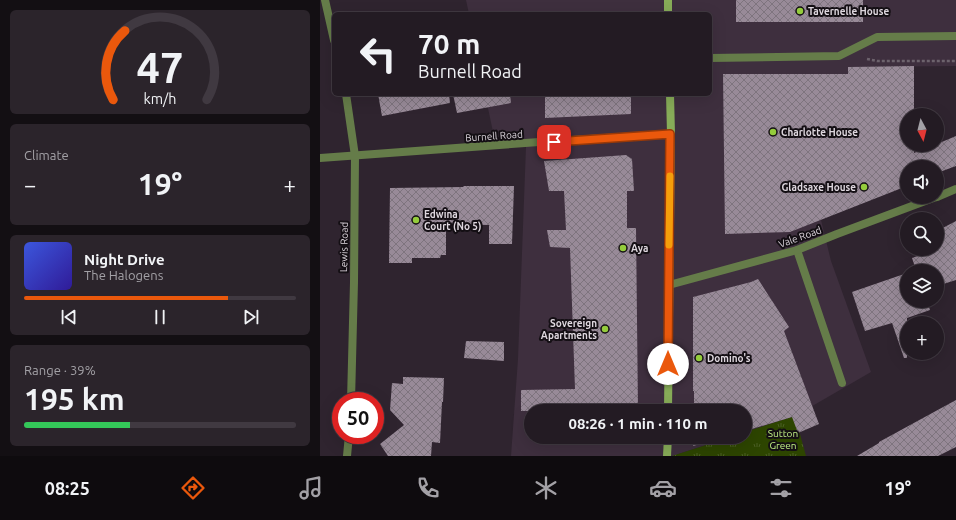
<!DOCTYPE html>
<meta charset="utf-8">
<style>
body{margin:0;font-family:Ubuntu,sans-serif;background:#2b242b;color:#f1f3f6;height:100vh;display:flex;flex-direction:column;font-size:15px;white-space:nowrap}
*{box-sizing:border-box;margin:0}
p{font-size:13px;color:#a3a1a6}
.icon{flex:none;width:22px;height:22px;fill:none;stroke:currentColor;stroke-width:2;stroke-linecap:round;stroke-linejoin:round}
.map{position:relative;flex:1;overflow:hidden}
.sheet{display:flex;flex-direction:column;gap:10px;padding:10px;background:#130f13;width:320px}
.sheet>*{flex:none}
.banner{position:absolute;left:12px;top:12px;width:380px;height:84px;border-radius:6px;box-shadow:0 4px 16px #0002,0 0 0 1px #403941;background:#231b23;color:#f1f3f6;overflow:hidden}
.needle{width:26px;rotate:173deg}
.tools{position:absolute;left:580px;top:108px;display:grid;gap:8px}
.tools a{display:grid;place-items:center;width:44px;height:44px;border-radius:50%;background:#231b23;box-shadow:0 4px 16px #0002,0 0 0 1px #403941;font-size:20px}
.speed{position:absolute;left:12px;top:392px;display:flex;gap:8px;font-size:20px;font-weight:700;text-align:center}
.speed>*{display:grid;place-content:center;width:52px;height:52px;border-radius:50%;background:#231b23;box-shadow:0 4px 16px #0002,0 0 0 1px #403941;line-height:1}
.speed .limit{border:6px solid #d22;background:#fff;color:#111}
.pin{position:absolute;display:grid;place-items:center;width:34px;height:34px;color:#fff;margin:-17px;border-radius:8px;box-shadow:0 2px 6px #0006}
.me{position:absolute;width:44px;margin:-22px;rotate:0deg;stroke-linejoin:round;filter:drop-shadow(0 0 3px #0008)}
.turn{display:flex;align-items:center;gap:14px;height:84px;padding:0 20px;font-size:18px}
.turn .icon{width:52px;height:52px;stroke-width:2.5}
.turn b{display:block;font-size:28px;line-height:34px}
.big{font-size:30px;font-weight:700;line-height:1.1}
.sheet .card{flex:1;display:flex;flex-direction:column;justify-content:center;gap:6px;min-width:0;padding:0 14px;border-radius:6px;background:#2b242b}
.sheet .dial{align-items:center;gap:0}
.dial svg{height:104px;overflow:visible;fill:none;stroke:#403941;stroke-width:7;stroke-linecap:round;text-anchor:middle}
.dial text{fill:#f1f3f6;stroke:none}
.song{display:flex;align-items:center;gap:12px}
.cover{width:48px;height:48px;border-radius:6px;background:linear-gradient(135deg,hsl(230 70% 55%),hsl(250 70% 35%))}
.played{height:4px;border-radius:2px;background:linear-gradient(90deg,#ea580c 75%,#403941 75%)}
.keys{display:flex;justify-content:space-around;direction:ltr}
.heat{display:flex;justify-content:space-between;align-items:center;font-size:22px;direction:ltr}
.charge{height:6px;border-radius:3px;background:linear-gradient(90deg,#34c759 39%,#403941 0)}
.trip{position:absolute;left:204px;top:404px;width:228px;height:40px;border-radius:20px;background:#231b23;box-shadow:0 4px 16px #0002,0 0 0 1px #403941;font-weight:700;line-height:40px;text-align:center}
.menu{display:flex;height:64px;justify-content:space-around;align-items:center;background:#0e0b0e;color:#a3a1a6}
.menu .icon{width:28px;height:28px}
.menu .selected{color:#ea580c}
.menu b{font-size:18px;color:#f1f3f6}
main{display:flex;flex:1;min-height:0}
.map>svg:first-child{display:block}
</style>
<main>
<section class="sheet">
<div class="card dial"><svg viewBox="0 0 100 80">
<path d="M14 69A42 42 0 1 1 86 69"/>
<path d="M14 69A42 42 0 0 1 23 16" stroke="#ea580c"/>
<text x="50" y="56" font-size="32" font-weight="700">47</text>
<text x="50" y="72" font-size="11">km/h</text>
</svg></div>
<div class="card"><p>Climate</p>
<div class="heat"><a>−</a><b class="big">19°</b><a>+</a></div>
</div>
<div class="card">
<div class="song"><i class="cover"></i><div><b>Night Drive</b><p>The Halogens</p></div></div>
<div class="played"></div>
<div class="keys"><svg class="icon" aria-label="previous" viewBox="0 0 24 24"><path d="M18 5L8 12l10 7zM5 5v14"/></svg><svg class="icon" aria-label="pause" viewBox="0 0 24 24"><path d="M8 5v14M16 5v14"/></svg><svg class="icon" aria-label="next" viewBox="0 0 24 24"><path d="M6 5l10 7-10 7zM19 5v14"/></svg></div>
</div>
<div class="card"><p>Range · 39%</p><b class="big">195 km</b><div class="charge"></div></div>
</section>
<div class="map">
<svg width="636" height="456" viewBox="0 0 636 456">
<defs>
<pattern id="park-tufts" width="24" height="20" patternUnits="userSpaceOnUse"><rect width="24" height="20" fill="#2d4500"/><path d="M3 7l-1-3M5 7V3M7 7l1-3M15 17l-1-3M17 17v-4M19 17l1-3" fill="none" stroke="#4b5f25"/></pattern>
<pattern id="building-cross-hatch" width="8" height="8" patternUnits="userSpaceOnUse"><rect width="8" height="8" fill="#988a98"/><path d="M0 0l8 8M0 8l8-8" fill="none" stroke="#7e747e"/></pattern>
</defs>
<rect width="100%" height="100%" fill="#2f242f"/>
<!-- built -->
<path fill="#3e2f3e" d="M146 0H636V66L529 67 528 74H503L501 220 511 261 551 372 475 416 425 432V411H211V437H411L352 456H191L198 359 206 147 175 141 165 94H390V14H149Z"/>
<!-- park -->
<path fill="url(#park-tufts)" d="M475 416 486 456H352L411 437H425V432Z"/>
<!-- building -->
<g fill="url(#building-cross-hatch)">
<rect x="416" y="0" width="127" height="22"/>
<path d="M594 66V115H587V145H594V153L614 145H617V144L636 136V166L617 173V167H587V186L470 232 405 234 403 74H528V67Z"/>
<path d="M58 94H129L130 103 62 116Z"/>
<path d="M133 94H190L191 103 137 113Z"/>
<path d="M225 94H311V114L225 118Z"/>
<path d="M306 155 312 159 314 191H307V228H316L318 411H201V390L255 389 250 248 230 247 227 230H246L244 191H229L224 161Z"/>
<path d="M144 186H194L192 244H169V225L126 224V255H121L120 258H92V263H69L70 188 143 187Z"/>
<path d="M636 221V280L617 286V271H593L596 270 592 258 617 249V231Z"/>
<path d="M587 273V301H607L610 310 587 318V358H584L572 323 545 331 532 292Z"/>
<path d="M438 279 469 327 464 331 499 424 478 433 472 417 425 431V411H374V391H373V297L431 282Z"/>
<path d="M146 341 184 342V361L144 358Z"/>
<path d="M83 377 124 378 123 402H122L120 443 112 442 111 456H68L60 444 84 425 70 410 72 383 83 384Z"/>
<path d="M636 400V447L618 456H537L559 443V442Z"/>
<path d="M373 437H405L373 446Z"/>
</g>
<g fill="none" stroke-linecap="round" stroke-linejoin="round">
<!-- path -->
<path stroke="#6c626c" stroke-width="2.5" stroke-dasharray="3 2" stroke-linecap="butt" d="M547 59 557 61H636"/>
<!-- lane -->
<path stroke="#657c49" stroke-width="8" d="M477 250 522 383"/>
<!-- street -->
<g stroke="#657c49" stroke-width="8">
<path d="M5 0 14 40"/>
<path d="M390 58 519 56 557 37 636 36"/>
<path d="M26 94 35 156 34 282 31 401"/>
<path d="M0 158 219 142 351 134"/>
<path d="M617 197 636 189"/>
<path d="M349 285 477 250 517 234 616 197"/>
<path d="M27 456 29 435"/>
</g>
<!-- secondary -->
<g stroke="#87ac58" stroke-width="8">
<path d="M348 0V14"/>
<path d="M348 411 351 134 350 94"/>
<path d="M347 456 348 437"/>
</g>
</g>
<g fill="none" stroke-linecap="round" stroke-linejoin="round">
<defs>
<path id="route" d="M234 142 350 134 348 364"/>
</defs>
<!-- route casing -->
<use href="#route" stroke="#983908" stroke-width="10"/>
<!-- route -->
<use href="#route" stroke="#ea580c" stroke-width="7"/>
<!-- slow -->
<path stroke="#f59e0b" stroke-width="7" d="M349 245 350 176"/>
</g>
<!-- markers -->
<g fill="#94cc3c" stroke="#140f14" stroke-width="1.5">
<circle cx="480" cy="11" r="4"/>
<circle cx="453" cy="132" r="4"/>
<circle cx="544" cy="187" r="4"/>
<circle cx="96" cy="220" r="4"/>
<circle cx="303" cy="248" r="4"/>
<circle cx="285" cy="329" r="4"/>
<circle cx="379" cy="358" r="4"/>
</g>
<g text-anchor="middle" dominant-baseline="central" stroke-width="4" stroke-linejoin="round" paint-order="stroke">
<!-- poi labels -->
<g font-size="10" font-weight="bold" fill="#ded7de" stroke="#140f14" text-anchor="start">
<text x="488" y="11">Tavernelle House</text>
<text x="461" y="132">Charlotte House</text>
<text x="536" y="187" text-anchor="end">Gladsaxe House</text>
<text x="104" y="214">Edwina<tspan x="104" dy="12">Court (No 5)</tspan></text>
<text x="311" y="248">Aya</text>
<text x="277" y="323" text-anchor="end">Sovereign<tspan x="277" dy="12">Apartments</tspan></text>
<text x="387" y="358">Domino's</text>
</g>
<!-- street labels -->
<g font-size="10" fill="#ded7de" stroke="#140f14">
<text transform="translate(174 136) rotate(-4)">Burnell Road</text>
<text transform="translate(480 237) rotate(-20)">Vale Road</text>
<text transform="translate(24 247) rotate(-89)">Lewis Road</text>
</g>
<!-- park labels -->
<g font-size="10" fill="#c0f084" stroke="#140f14">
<text x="463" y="433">Sutton<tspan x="463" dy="12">Green</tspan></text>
</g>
</g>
</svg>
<div class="tools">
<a><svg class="needle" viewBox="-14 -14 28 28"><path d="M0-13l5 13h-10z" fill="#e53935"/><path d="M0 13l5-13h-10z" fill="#a3a1a6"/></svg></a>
<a><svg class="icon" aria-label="sound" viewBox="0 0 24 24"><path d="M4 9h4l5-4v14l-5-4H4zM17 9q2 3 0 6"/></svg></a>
<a><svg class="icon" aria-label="search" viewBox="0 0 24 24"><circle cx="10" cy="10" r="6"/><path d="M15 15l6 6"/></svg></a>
<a><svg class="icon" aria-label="layers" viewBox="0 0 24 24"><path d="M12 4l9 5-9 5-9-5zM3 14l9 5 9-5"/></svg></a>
<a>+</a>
</div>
<div class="speed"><div class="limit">50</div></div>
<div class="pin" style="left:234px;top:142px;background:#d93025"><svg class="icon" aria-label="arrive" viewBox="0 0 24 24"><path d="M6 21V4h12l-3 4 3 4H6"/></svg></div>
<svg class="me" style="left:348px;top:364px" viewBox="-20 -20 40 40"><circle r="19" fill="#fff"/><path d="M0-13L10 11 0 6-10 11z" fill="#ea580c"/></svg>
<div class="trip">08:26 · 1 min · 110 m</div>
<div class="banner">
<div class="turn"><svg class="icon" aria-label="left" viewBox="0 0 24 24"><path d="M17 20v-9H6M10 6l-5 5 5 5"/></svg><div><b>70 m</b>Burnell Road</div></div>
</div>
</div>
</main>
<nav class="menu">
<b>08:25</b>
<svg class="icon selected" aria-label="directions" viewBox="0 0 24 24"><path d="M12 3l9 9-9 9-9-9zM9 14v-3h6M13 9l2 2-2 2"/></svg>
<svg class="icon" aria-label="music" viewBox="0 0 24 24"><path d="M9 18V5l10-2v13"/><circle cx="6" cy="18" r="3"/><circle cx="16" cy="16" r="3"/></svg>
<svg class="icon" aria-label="phone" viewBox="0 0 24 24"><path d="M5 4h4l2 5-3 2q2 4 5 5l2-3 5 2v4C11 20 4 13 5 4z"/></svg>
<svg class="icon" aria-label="climate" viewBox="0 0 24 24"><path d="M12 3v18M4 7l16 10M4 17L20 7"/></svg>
<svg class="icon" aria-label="car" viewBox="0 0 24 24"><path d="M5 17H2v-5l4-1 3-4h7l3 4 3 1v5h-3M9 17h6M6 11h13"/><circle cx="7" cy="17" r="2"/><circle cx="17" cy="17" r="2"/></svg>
<svg class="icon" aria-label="filters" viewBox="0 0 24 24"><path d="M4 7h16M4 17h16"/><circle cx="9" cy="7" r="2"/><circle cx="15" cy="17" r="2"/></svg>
<b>19°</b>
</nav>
